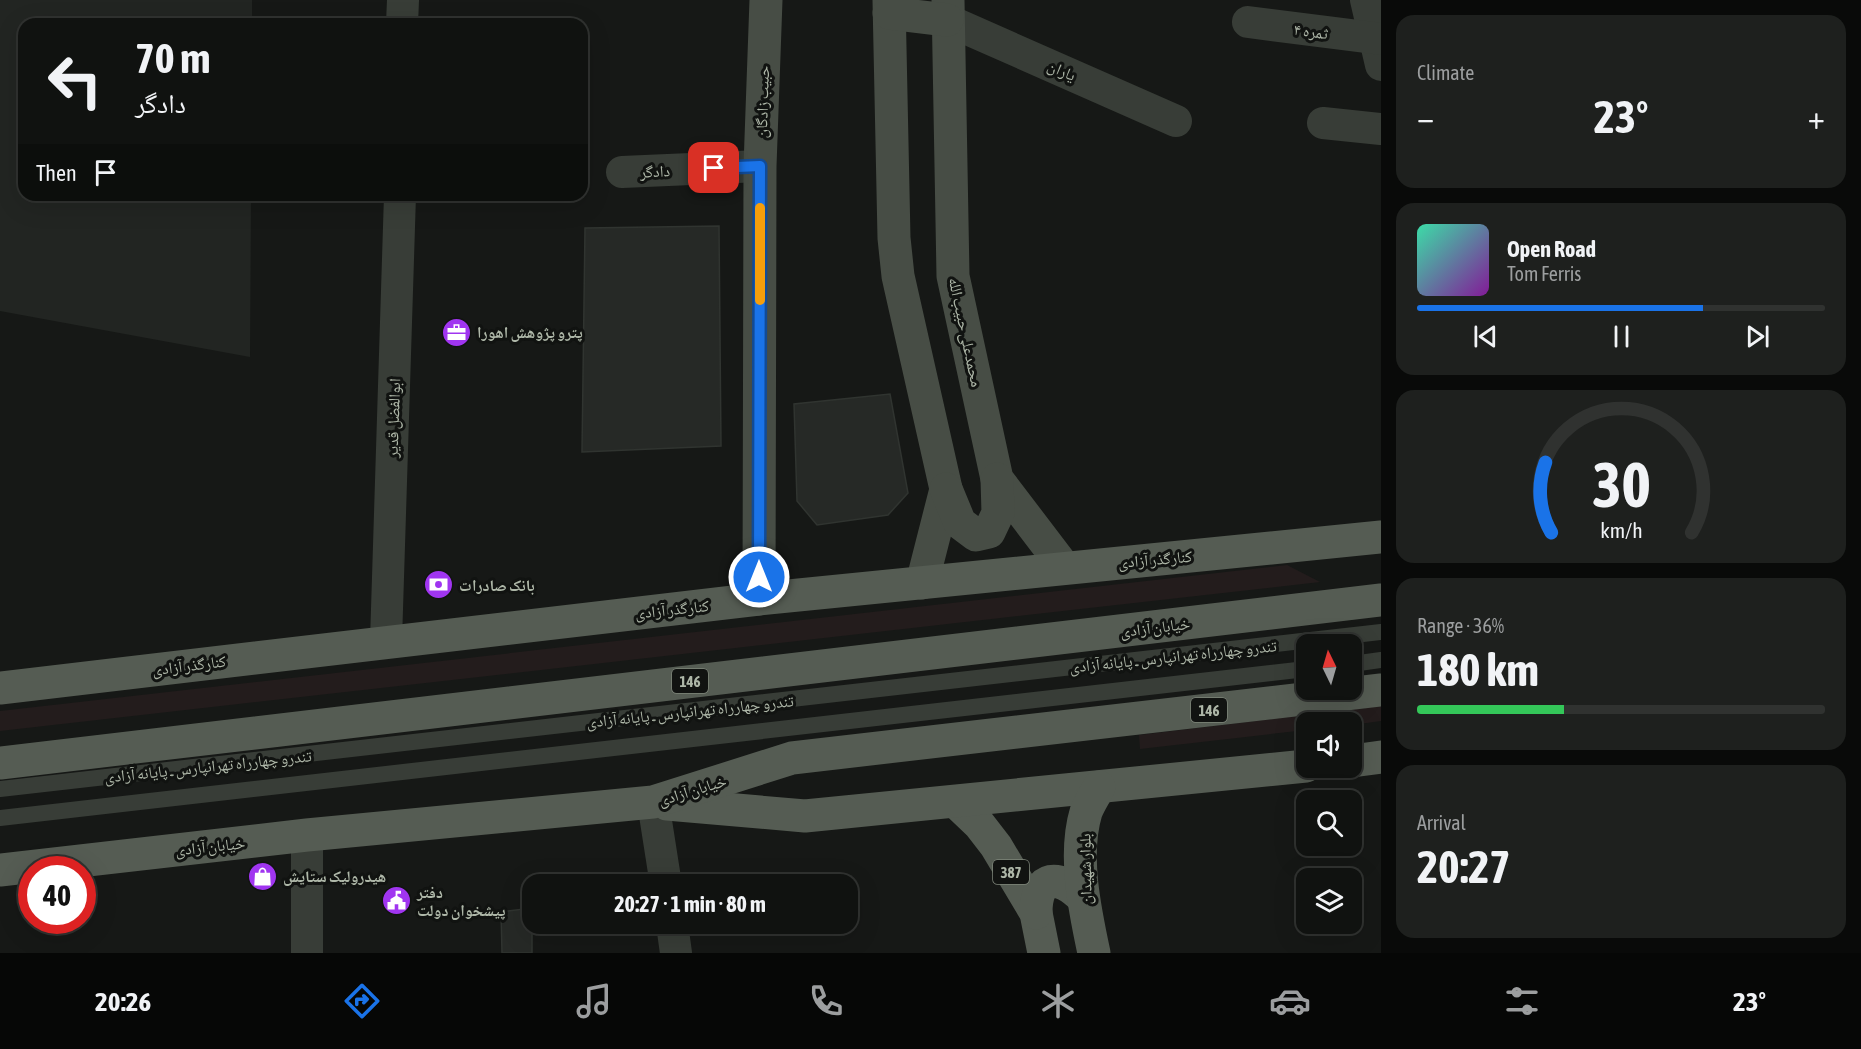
<!DOCTYPE html>
<meta charset="utf-8">
<style>
body{margin:0;font-family:"Asap Condensed","Noto Naskh Arabic",sans-serif;background:#1e201e;color:#f1f3f6;height:100vh;display:flex;flex-direction:column;font-size:22px;white-space:nowrap}
*{box-sizing:border-box;margin:0}
p{font-size:20px;color:#9c9e9f}
.icon{flex:none;width:33px;height:33px;fill:none;stroke:currentColor;stroke-width:2;stroke-linecap:round;stroke-linejoin:round}
.map{position:relative;flex:1;overflow:hidden}
.drawer{display:flex;flex-direction:column;gap:15px;padding:15px;background:#090a09;width:480px}
.drawer>*{flex:none}
.hud{position:absolute;left:18px;top:18px;width:570px;height:183px;border-radius:18px;box-shadow:0 6px 24px #0002,0 0 0 2px #303230;background:#101210;color:#f1f3f6;overflow:hidden}
.needle{width:39px;rotate:355deg}
.controls{position:absolute;left:1296px;top:634px;display:grid;gap:12px}
.controls a{display:grid;place-items:center;width:66px;height:66px;border-radius:12px;background:#101210;box-shadow:0 6px 24px #0002,0 0 0 2px #303230;font-size:30px}
.speed{position:absolute;left:18px;top:856px;display:flex;gap:12px;font-size:30px;font-weight:700;text-align:center}
.speed>*{display:grid;place-content:center;width:78px;height:78px;border-radius:50%;background:#101210;box-shadow:0 6px 24px #0002,0 0 0 2px #303230;line-height:1}
.speed .limit{border:9px solid #d22;background:#fff;color:#111}
.pin{position:absolute;display:grid;place-items:center;width:51px;height:51px;color:#fff;margin:-26px;border-radius:12px;box-shadow:0 3px 9px #0006}
.me{position:absolute;width:66px;margin:-33px;rotate:0deg;stroke-linejoin:round;filter:drop-shadow(0 0 4px #0008)}
.turn{display:flex;align-items:center;gap:21px;height:126px;padding:0 18px;font-size:27px}
.turn .icon{width:78px;height:78px;stroke-width:2.5}
.turn b{display:block;font-size:42px;line-height:51px}
.then{display:flex;align-items:center;height:57px;padding:0 18px;background:#0003;gap:12px;font-size:22px}
.big{font-size:45px;font-weight:700;line-height:1.1}
.drawer .tile{flex:1;display:flex;flex-direction:column;justify-content:center;gap:9px;min-width:0;padding:0 21px;border-radius:18px;background:#1e201e}
.drawer .dial{align-items:center;gap:0}
.dial svg{height:156px;overflow:visible;fill:none;stroke:#303230;stroke-width:7;stroke-linecap:round;text-anchor:middle}
.dial text{fill:#f1f3f6;stroke:none}
.song{display:flex;align-items:center;gap:18px}
.cover{width:72px;height:72px;border-radius:9px;background:linear-gradient(135deg,hsl(160 70% 55%),hsl(290 70% 35%))}
.played{height:6px;border-radius:3px;background:linear-gradient(90deg,#1a73e8 70%,#303230 70%)}
.keys{display:flex;justify-content:space-around;direction:ltr}
.heat{display:flex;justify-content:space-between;align-items:center;font-size:33px;direction:ltr}
.charge{height:9px;border-radius:4px;background:linear-gradient(90deg,#34c759 36%,#303230 0)}
.trip{position:absolute;left:522px;top:874px;width:336px;height:60px;border-radius:18px;background:#101210;box-shadow:0 6px 24px #0002,0 0 0 2px #303230;font-weight:700;line-height:60px;text-align:center}
.menu{display:flex;height:96px;justify-content:space-around;align-items:center;background:#060706;color:#9c9e9f}
.menu .icon{width:42px;height:42px}
.menu .current{color:#1a73e8}
.menu b{font-size:27px;color:#f1f3f6}
main{display:flex;flex:1;min-height:0}
.map>svg:first-child{display:block}
</style>
<main>
<div class="map">
<svg width="1381" height="953" viewBox="0 0 1381 953">
<rect width="100%" height="100%" fill="#161816"/>
<!-- built -->
<path fill="#222522" d="M0 0H252V24H24V195H251L250 357 0 311Z"/>
<!-- green -->
<g fill="#231c1c">
<path d="M1287 565 1320 582 0 731V711Z"/>
<path d="M1381 706V721L1352 725 1306 723V730L1140 749 1139 735Z"/>
</g>
<!-- building -->
<g fill="#262926" stroke="#303430" stroke-width="1.5">
<path d="M719 226 721 446 582 452 585 228Z"/>
<path d="M890 394 908 493 888 515 817 525 797 501 794 404Z"/>
<path d="M532 908V953H502L501 912Z"/>
</g>
<g fill="none" stroke-linecap="round" stroke-linejoin="round">
<!-- lane -->
<g stroke="#383d37" stroke-width="16">
<path d="M1352 664 1381 660"/>
<path d="M0 789 1381 632"/>
<path d="M0 818 1306 669"/>
</g>
<!-- street -->
<g stroke="#383d37" stroke-width="32">
<path d="M1366 0 1381 65"/>
<path d="M947 20 1176 121"/>
<path d="M1248 22 1381 39"/>
<path d="M402 24 403 0"/>
<path d="M1323 123 1381 129"/>
<path d="M622 172 760 166"/>
<path d="M386 641 400 195"/>
<path d="M653 802 666 885"/>
<path d="M672 924 676 953"/>
<path d="M307 953V835"/>
</g>
<!-- secondary -->
<g stroke="#474d45" stroke-width="33">
<path d="M889 0 894 238 898 276 946 489 922 583"/>
<path d="M948 0 953 276 997 479 1064 567"/>
<path d="M889 13 947 20"/>
<path d="M946 489 960 523 976 535 989 532 998 513 997 479"/>
<path d="M759 599 760 166 766 0"/>
</g>
<!-- primary -->
<g stroke="#555c53" stroke-width="33">
<path d="M0 688 759 599 1381 537"/>
<path d="M1352 761 1381 757"/>
<path d="M0 763 1381 600"/>
<path d="M957 803 979 824 996 846 1036 913 1044 953"/>
<path d="M667 804 805 816 1306 766"/>
<path d="M0 870 307 835 653 802 792 758 1381 690"/>
<path d="M1036 913C1036 873 1059 874 1083 898"/>
<path d="M1094 953C1085 911 1073 855 1086 812 1089 804 1095 795 1099 787"/>
</g>
</g>
<g fill="none" stroke-linecap="round" stroke-linejoin="round">
<defs>
<path id="route" d="M714 168 760 166 759 577"/>
</defs>
<!-- route casing -->
<use href="#route" stroke="#114b97" stroke-width="15"/>
<!-- route -->
<use href="#route" stroke="#1a73e8" stroke-width="10"/>
<!-- slow -->
<path stroke="#f59e0b" stroke-width="10" d="M760 300V208"/>
</g>
<!-- icons -->
<defs>
<symbol id="office-disc" viewBox="-11 -11 22 22"><circle r="9.5" fill="#a035f0" stroke="#111311"/><path d="M-6-3h4V-5.5h4V-3h4V5H-6ZM-1-4.5V-3h2v-1.5ZM-6 0V1H6V0Z" fill="#fff"/></symbol>
<symbol id="bank-disc" viewBox="-11 -11 22 22"><circle r="9.5" fill="#a035f0" stroke="#111311"/><path d="M-6-4H6V4H-6ZM0-2.3a2.3 2.3 0 1 0 0 4.6a2.3 2.3 0 1 0 0-4.6Z" fill="#fff"/></symbol>
<symbol id="shop-disc" viewBox="-11 -11 22 22"><circle r="9.5" fill="#a035f0" stroke="#111311"/><path d="M-5-2.5h2.3a2.7 3.5 0 0 1 5.4 0H5L5.5 6h-11ZM-1.5-2.5h3a1.5 2.3 0 0 0-3 0Z" fill="#fff"/></symbol>
<symbol id="civic-disc" viewBox="-11 -11 22 22"><circle r="9.5" fill="#a035f0" stroke="#111311"/><path d="M-.6-6.5H3V-4.5H.6V-3L4-1V1h2V6H-6V1h2V-1L-.6-3ZM-1.2 2.5V6h2.4V2.5Z" fill="#fff"/></symbol>
</defs>
<g fill-rule="evenodd">
<use href="#office-disc" x="440" y="316" width="33" height="33"/>
<use href="#bank-disc" x="422" y="568" width="33" height="33"/>
<use href="#shop-disc" x="246" y="860" width="33" height="33"/>
<use href="#civic-disc" x="380" y="884" width="33" height="33"/>
</g>
<g text-anchor="middle" dominant-baseline="central" stroke-width="6" stroke-linejoin="round" paint-order="stroke">
<!-- shield labels -->
<g fill="#111311" stroke="#7f867b" stroke-width="1.5">
<rect x="672" y="669" width="36" height="24" rx="4.5"/>
<rect x="1191" y="698" width="36" height="24" rx="4.5"/>
<rect x="993" y="860" width="36" height="24" rx="4.5"/>
</g>
<g font-size="15" font-weight="bold" fill="#aeb7a8">
<text x="690" y="681">146</text>
<text x="1209" y="710">146</text>
<text x="1011" y="872">387</text>
</g>
<!-- street labels -->
<g font-size="16" fill="#aeb7a8" stroke="#111311">
<text transform="translate(1311 31) rotate(8)">ثمره ۴</text>
<text transform="translate(1062 70) rotate(24)">یاران</text>
<text transform="translate(762 102) rotate(-88)">حبیب زادگان</text>
<text transform="translate(655 171) rotate(-3)">دادگر</text>
<text transform="translate(966 332) rotate(78)">محمدعلی حبیب الله</text>
<text transform="translate(393 418) rotate(-88)">ابوالفضل قدیر</text>
<text transform="translate(1155 559) rotate(-5)">کنارگذر آزادی</text>
<text transform="translate(672 609) rotate(-6)">کنارگذر آزادی</text>
<text transform="translate(1155 627) rotate(-7)">خیابان آزادی</text>
<text transform="translate(1173 656) rotate(-6)">تندرو چهارراه تهرانپارس ـ پایانه آزادی</text>
<text transform="translate(189 665) rotate(-7)">کنارگذر آزادی</text>
<text transform="translate(690 711) rotate(-6)">تندرو چهارراه تهرانپارس ـ پایانه آزادی</text>
<text transform="translate(208 766) rotate(-6)">تندرو چهارراه تهرانپارس ـ پایانه آزادی</text>
<text transform="translate(692 790) rotate(-17)">خیابان آزادی</text>
<text transform="translate(210 846) rotate(-6)">خیابان آزادی</text>
<text transform="translate(1085 869) rotate(-91)">بلوار شهیدان</text>
</g>
<!-- poi labels -->
<g font-size="16" font-weight="bold" fill="#aeb7a8" stroke="#111311" text-anchor="start">
<text x="477" y="332">پترو پژوهش اهورا</text>
<text x="459" y="585">بانک صادرات</text>
<text x="283" y="876">هیدرولیک ستایش</text>
<text x="417" y="892">دفتر<tspan x="417" dy="18">پیشخوان دولت</tspan></text>
</g>
</g>
</svg>
<div class="controls">
<a><svg class="needle" viewBox="-14 -14 28 28"><path d="M0-13l5 13h-10z" fill="#e53935"/><path d="M0 13l5-13h-10z" fill="#9c9e9f"/></svg></a>
<a><svg class="icon" aria-label="sound" viewBox="0 0 24 24"><path d="M4 9h4l5-4v14l-5-4H4zM17 9q2 3 0 6"/></svg></a>
<a><svg class="icon" aria-label="search" viewBox="0 0 24 24"><circle cx="10" cy="10" r="6"/><path d="M15 15l6 6"/></svg></a>
<a><svg class="icon" aria-label="layers" viewBox="0 0 24 24"><path d="M12 4l9 5-9 5-9-5zM3 14l9 5 9-5"/></svg></a>
</div>
<div class="speed"><div class="limit">40</div></div>
<div class="pin" style="left:714px;top:168px;background:#d93025"><svg class="icon" aria-label="arrive" viewBox="0 0 24 24"><path d="M6 21V4h12l-3 4 3 4H6"/></svg></div>
<svg class="me" style="left:759px;top:577px" viewBox="-20 -20 40 40"><circle r="17" fill="#1a73e8" stroke="#fff" stroke-width="3"/><path d="M0-11L8 9 0 5-8 9z" fill="#fff"/></svg>
<div class="trip">20:27 · 1 min · 80 m</div>
<div class="hud">
<div class="turn"><svg class="icon" aria-label="left" viewBox="0 0 24 24"><path d="M17 20v-9H6M10 6l-5 5 5 5"/></svg><div><b>70 m</b>دادگر</div></div>
<div class="then">Then<svg class="icon" aria-label="arrive" viewBox="0 0 24 24"><path d="M6 21V4h12l-3 4 3 4H6"/></svg></div>
</div>
</div>
<section class="drawer">
<div class="tile"><p>Climate</p>
<div class="heat"><a>−</a><b class="big">23°</b><a>+</a></div>
</div>
<div class="tile">
<div class="song"><i class="cover"></i><div><b>Open Road</b><p>Tom Ferris</p></div></div>
<div class="played"></div>
<div class="keys"><svg class="icon" aria-label="previous" viewBox="0 0 24 24"><path d="M18 5L8 12l10 7zM5 5v14"/></svg><svg class="icon" aria-label="pause" viewBox="0 0 24 24"><path d="M8 5v14M16 5v14"/></svg><svg class="icon" aria-label="next" viewBox="0 0 24 24"><path d="M6 5l10 7-10 7zM19 5v14"/></svg></div>
</div>
<div class="tile dial"><svg viewBox="0 0 100 80">
<path d="M14 69A42 42 0 1 1 86 69"/>
<path d="M14 69A42 42 0 0 1 11 33" stroke="#1a73e8"/>
<text x="50" y="56" font-size="32" font-weight="700">30</text>
<text x="50" y="72" font-size="11">km/h</text>
</svg></div>
<div class="tile"><p>Range · 36%</p><b class="big">180 km</b><div class="charge"></div></div>
<div class="tile"><p>Arrival</p><b class="big">20:27</b></div>
</section>
</main>
<nav class="menu">
<b>20:26</b>
<svg class="icon current" aria-label="directions" viewBox="0 0 24 24"><path d="M12 3l9 9-9 9-9-9zM9 14v-3h6M13 9l2 2-2 2"/></svg>
<svg class="icon" aria-label="music" viewBox="0 0 24 24"><path d="M9 18V5l10-2v13"/><circle cx="6" cy="18" r="3"/><circle cx="16" cy="16" r="3"/></svg>
<svg class="icon" aria-label="phone" viewBox="0 0 24 24"><path d="M5 4h4l2 5-3 2q2 4 5 5l2-3 5 2v4C11 20 4 13 5 4z"/></svg>
<svg class="icon" aria-label="climate" viewBox="0 0 24 24"><path d="M12 3v18M4 7l16 10M4 17L20 7"/></svg>
<svg class="icon" aria-label="car" viewBox="0 0 24 24"><path d="M5 17H2v-5l4-1 3-4h7l3 4 3 1v5h-3M9 17h6M6 11h13"/><circle cx="7" cy="17" r="2"/><circle cx="17" cy="17" r="2"/></svg>
<svg class="icon" aria-label="filters" viewBox="0 0 24 24"><path d="M4 7h16M4 17h16"/><circle cx="9" cy="7" r="2"/><circle cx="15" cy="17" r="2"/></svg>
<b>23°</b>
</nav>
